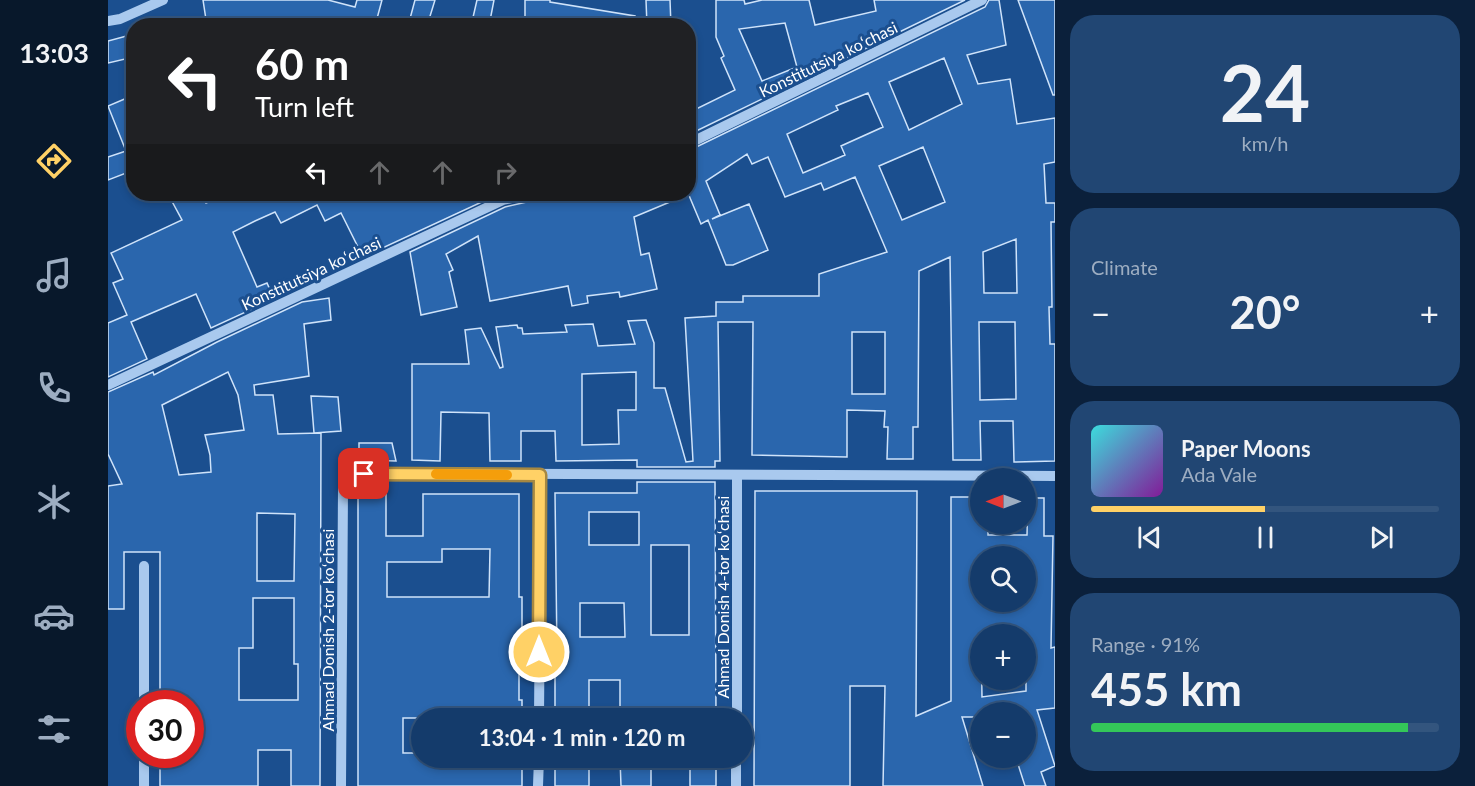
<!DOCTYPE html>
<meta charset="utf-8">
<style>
body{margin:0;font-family:Lato,sans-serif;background:#214673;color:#f1f3f6;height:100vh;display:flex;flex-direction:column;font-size:22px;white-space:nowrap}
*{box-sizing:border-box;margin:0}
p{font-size:20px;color:#9dadc1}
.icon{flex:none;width:33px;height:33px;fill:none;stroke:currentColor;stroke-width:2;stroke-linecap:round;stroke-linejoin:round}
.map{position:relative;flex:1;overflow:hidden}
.drawer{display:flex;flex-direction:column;gap:15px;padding:15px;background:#0b203b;width:420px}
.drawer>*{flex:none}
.top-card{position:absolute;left:18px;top:18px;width:570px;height:183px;border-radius:24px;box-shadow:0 3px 9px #0003,0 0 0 2px #33557e;background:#202124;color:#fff;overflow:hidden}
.needle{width:39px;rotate:270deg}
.fabs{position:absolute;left:862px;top:468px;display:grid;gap:12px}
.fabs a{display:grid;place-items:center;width:66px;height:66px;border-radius:50%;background:#143b6b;box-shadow:0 3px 9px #0003,0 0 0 2px #33557e;font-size:30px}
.speed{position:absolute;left:18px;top:690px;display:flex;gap:12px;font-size:30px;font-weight:700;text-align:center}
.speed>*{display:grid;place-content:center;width:78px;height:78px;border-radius:50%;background:#143b6b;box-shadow:0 3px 9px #0003,0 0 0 2px #33557e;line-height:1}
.speed .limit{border:9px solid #d22;background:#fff;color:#111}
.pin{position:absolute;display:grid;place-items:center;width:51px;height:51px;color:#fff;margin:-26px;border-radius:12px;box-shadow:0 3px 9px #0006}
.me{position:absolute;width:66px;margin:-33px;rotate:0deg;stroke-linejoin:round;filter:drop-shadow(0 0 4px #0008)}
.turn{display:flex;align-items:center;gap:21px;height:126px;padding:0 30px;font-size:27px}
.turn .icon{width:78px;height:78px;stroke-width:2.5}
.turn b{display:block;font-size:42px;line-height:51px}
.lanes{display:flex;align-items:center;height:57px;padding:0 30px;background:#0003;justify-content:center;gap:30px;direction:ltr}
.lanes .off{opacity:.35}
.big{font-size:45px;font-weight:700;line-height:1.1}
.drawer .card{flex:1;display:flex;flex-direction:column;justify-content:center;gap:9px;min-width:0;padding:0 21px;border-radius:24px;background:#214673}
.drawer .dial{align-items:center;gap:0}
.dial b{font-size:78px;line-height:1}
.song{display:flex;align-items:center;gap:18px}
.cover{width:72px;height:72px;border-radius:9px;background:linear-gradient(135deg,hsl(180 70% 55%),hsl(290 70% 35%))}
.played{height:6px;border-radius:3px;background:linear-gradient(90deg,#ffd166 50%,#33557e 50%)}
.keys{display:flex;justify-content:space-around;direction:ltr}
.heat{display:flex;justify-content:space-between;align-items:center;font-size:33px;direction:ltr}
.charge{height:9px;border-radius:4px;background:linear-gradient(90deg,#34c759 91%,#33557e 0)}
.trip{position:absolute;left:303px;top:708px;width:342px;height:60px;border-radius:30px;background:#143b6b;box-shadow:0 3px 9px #0003,0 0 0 2px #33557e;font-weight:700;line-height:60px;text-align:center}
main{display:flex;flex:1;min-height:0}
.tab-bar{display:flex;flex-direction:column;width:108px;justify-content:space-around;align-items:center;background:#08182b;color:#9dadc1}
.tab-bar .icon{width:42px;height:42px}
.tab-bar .selected{color:#ffd166}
.tab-bar b{font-size:27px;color:#f1f3f6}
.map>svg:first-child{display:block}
</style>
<main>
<nav class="tab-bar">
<b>13:03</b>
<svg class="icon selected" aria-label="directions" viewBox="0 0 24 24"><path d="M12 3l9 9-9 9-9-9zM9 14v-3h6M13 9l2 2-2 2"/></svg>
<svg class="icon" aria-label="music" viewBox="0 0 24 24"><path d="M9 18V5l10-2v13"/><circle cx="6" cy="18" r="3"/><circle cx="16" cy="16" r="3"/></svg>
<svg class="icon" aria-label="phone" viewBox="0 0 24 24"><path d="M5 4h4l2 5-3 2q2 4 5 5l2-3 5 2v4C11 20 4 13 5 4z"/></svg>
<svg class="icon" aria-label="climate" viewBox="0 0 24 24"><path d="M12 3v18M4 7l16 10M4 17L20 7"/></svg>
<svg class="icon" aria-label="car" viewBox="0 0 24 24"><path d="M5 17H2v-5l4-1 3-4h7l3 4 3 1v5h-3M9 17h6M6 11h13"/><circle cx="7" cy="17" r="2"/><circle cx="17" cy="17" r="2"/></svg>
<svg class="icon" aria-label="filters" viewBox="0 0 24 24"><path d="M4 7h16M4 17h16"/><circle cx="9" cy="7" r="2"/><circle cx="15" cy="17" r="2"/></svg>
</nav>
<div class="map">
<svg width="947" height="786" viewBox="0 0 947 786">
<rect width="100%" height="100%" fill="#1b4f8f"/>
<!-- building -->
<g fill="#2a66ad" stroke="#cfe3fa" stroke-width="1.5" fill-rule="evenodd">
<path d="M95 0H220L247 7 249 0H274L267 26H99Z"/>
<path d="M307 0H327L319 26H300Z"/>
<path d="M369 0H386L381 26H363Z"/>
<path d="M417 0H442V2L527 16 526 26H417Z"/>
<path d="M538 0H562L563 26H539Z"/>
<path d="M608 0H636L637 4 654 0H701L707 25 768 11 766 0H857L580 135V113L627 90 613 58 616 56 608 37ZM677 23 689 67 654 81 631 29Z"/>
<path d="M881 0H891L898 45 859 55 870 84 902 79 909 124 947 118V162L936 164 938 203H947V222H943L944 307H941L942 344H947V461L906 462 905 421H872L873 460H845L842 257 811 271 810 427H805V459H779L780 427H776L777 411 739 410V457L644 455 645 322H610L612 461H607V467H529V460L448 461 447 431H413V461H382L381 413 333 412 332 461 304 460V364H361L357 330 373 328 392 368 395 367 388 327 409 325 410 328H414L415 334 459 332 457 325 485 324 490 346 527 344 520 321 538 320 546 343V388H557L578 462 585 461 577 318 608 316V302H635V296H711V274L779 252 747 177 716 190 713 183 677 197 660 157 644 164 639 154 598 181 612 215 604 219 641 204 660 250 625 265H618L600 220 593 224 580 193V151L877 7ZM836 58 854 104 801 130 781 82ZM760 93 775 127 733 146 737 155 695 173 679 134 730 110 728 106ZM815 147 837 202 794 220 771 166ZM908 239 909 293H876L875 252ZM871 322H907L908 399 872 400ZM744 332H777V394H744ZM528 372V410H510L511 444 474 445V374Z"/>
<path d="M910 0H947V95H945Z"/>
<path d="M26 34V57L0 63V41Z"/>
<path d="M26 95V170L0 180V157L18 151 0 106Z"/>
<path d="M60 194H93L98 203 120 194H391L255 257 233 213 217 221 209 205 173 223 167 212 147 221 125 232 149 287 159 283 166 299 103 328 88 294 23 322 39 359 0 377V323L19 315 5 283 15 279 3 253 74 220Z"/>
<path d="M428 194H581L526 217 533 255 541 253 549 289 512 297 511 292 479 296 480 303 464 306 460 286 382 301 370 236 338 254 345 270 341 272 349 307 313 315 302 252 397 207 423 201 426 199Z"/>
<path d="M221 298 223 320 196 324 201 376 146 385 147 395H165L170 434 213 433 212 786H183V750H150V786H52V754H82V704H52V552H16V609H0V486L14 484 0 454V392L45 372 46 375 109 342 194 302ZM120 372 130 395 136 430 97 435 102 455 103 472 71 475 54 405ZM149 513 187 514 186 581H149ZM145 598H186V664H190V700H131V648H145Z"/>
<path d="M203 396 230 397 233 431 206 433Z"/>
<path d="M251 443H284L288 461 251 460Z"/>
<path d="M529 482H607L608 718H512V680H481V718H447V653H449L447 493H529ZM481 512H531V545H481ZM543 545H581V635H543ZM472 603H516L517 637H472Z"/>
<path d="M647 491H809L808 716 843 701V497H873V524H880V535H919L920 498H936V536H945L943 648 947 647V708L929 710 947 766 933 772 938 786H917L908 758H918V712H873V717H854L875 786H775L777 686H742V786H646ZM873 556H918V602H873ZM873 634H918V691L874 697Z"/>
<path d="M250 494H278V536H315V494H411V597H414V653H411V700H414V718H295V753H314V758H414V786H250ZM334 549H382L381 597H279V562H334Z"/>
<rect x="447" y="758" width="34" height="28"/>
<path d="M512 758H543V786H513Z"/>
<rect x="582" y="758" width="26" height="28"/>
</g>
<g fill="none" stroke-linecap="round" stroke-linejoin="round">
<!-- minor -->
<g stroke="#a9c9ee" stroke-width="10">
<path d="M0 21 12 19 55 0"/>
<path d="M580 144 874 0"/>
<path d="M0 385 395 200 421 194"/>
<path d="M36 704V566"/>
<path d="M431 718 433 475"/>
<path d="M629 718V475"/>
<path d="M36 786V754"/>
<path d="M233 786 235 489 242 476 256 473 947 476"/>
<path d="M430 786 431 758"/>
<path d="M628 786V758"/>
</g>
</g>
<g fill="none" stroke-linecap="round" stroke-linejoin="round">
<defs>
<path id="route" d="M256 474 432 475 431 652"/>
</defs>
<!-- route casing -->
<use href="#route" stroke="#a68842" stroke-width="15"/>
<!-- route -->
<use href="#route" stroke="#ffd166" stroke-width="10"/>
<!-- slow -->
<path stroke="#f59e0b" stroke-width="10" d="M328 474 399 475"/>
</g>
<g text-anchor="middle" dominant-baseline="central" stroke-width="6" stroke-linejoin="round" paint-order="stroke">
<!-- street labels -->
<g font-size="16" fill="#fff" stroke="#1b4f8f">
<text transform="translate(720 59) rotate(-26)">Konstitutsiya koʻchasi</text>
<text transform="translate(203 273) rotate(-25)">Konstitutsiya koʻchasi</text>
<text transform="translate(614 597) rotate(-90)">Ahmad Donish 4-tor koʻchasi</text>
<text transform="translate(219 630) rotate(-90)">Ahmad Donish 2-tor koʻchasi</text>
</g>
</g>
</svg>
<div class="fabs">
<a><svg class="needle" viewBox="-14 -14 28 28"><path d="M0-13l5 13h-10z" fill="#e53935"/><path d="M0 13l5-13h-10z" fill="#9dadc1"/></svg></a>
<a><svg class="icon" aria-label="search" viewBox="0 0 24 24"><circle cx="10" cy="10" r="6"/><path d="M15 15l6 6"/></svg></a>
<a>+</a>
<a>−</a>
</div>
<div class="speed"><div class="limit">30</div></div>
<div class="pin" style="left:256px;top:474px;background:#d93025"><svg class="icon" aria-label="arrive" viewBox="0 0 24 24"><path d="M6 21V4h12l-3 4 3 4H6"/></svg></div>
<svg class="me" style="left:431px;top:652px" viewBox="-20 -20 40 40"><circle r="17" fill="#ffd166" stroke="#fff" stroke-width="3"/><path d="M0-11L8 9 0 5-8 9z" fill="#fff"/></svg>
<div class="trip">13:04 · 1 min · 120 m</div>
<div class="top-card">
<div class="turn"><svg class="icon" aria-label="left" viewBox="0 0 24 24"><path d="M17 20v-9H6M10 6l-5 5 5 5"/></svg><div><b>60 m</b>Turn left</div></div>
<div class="lanes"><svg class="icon" aria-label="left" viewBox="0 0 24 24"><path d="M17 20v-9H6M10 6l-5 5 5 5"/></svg><svg class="icon off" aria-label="ahead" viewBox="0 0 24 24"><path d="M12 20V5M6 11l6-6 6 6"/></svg><svg class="icon off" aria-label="ahead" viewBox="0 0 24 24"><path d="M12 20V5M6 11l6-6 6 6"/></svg><svg class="icon off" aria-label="right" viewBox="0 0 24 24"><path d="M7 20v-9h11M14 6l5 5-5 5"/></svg></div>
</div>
</div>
<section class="drawer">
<div class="card dial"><b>24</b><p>km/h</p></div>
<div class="card"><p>Climate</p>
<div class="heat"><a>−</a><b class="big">20°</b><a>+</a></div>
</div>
<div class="card">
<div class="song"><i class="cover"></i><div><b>Paper Moons</b><p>Ada Vale</p></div></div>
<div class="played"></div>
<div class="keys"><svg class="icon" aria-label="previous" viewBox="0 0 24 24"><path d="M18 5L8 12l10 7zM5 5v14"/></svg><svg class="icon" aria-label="pause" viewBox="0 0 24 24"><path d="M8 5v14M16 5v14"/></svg><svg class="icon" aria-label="next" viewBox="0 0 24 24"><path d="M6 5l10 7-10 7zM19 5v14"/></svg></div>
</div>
<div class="card"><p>Range · 91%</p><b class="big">455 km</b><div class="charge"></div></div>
</section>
</main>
